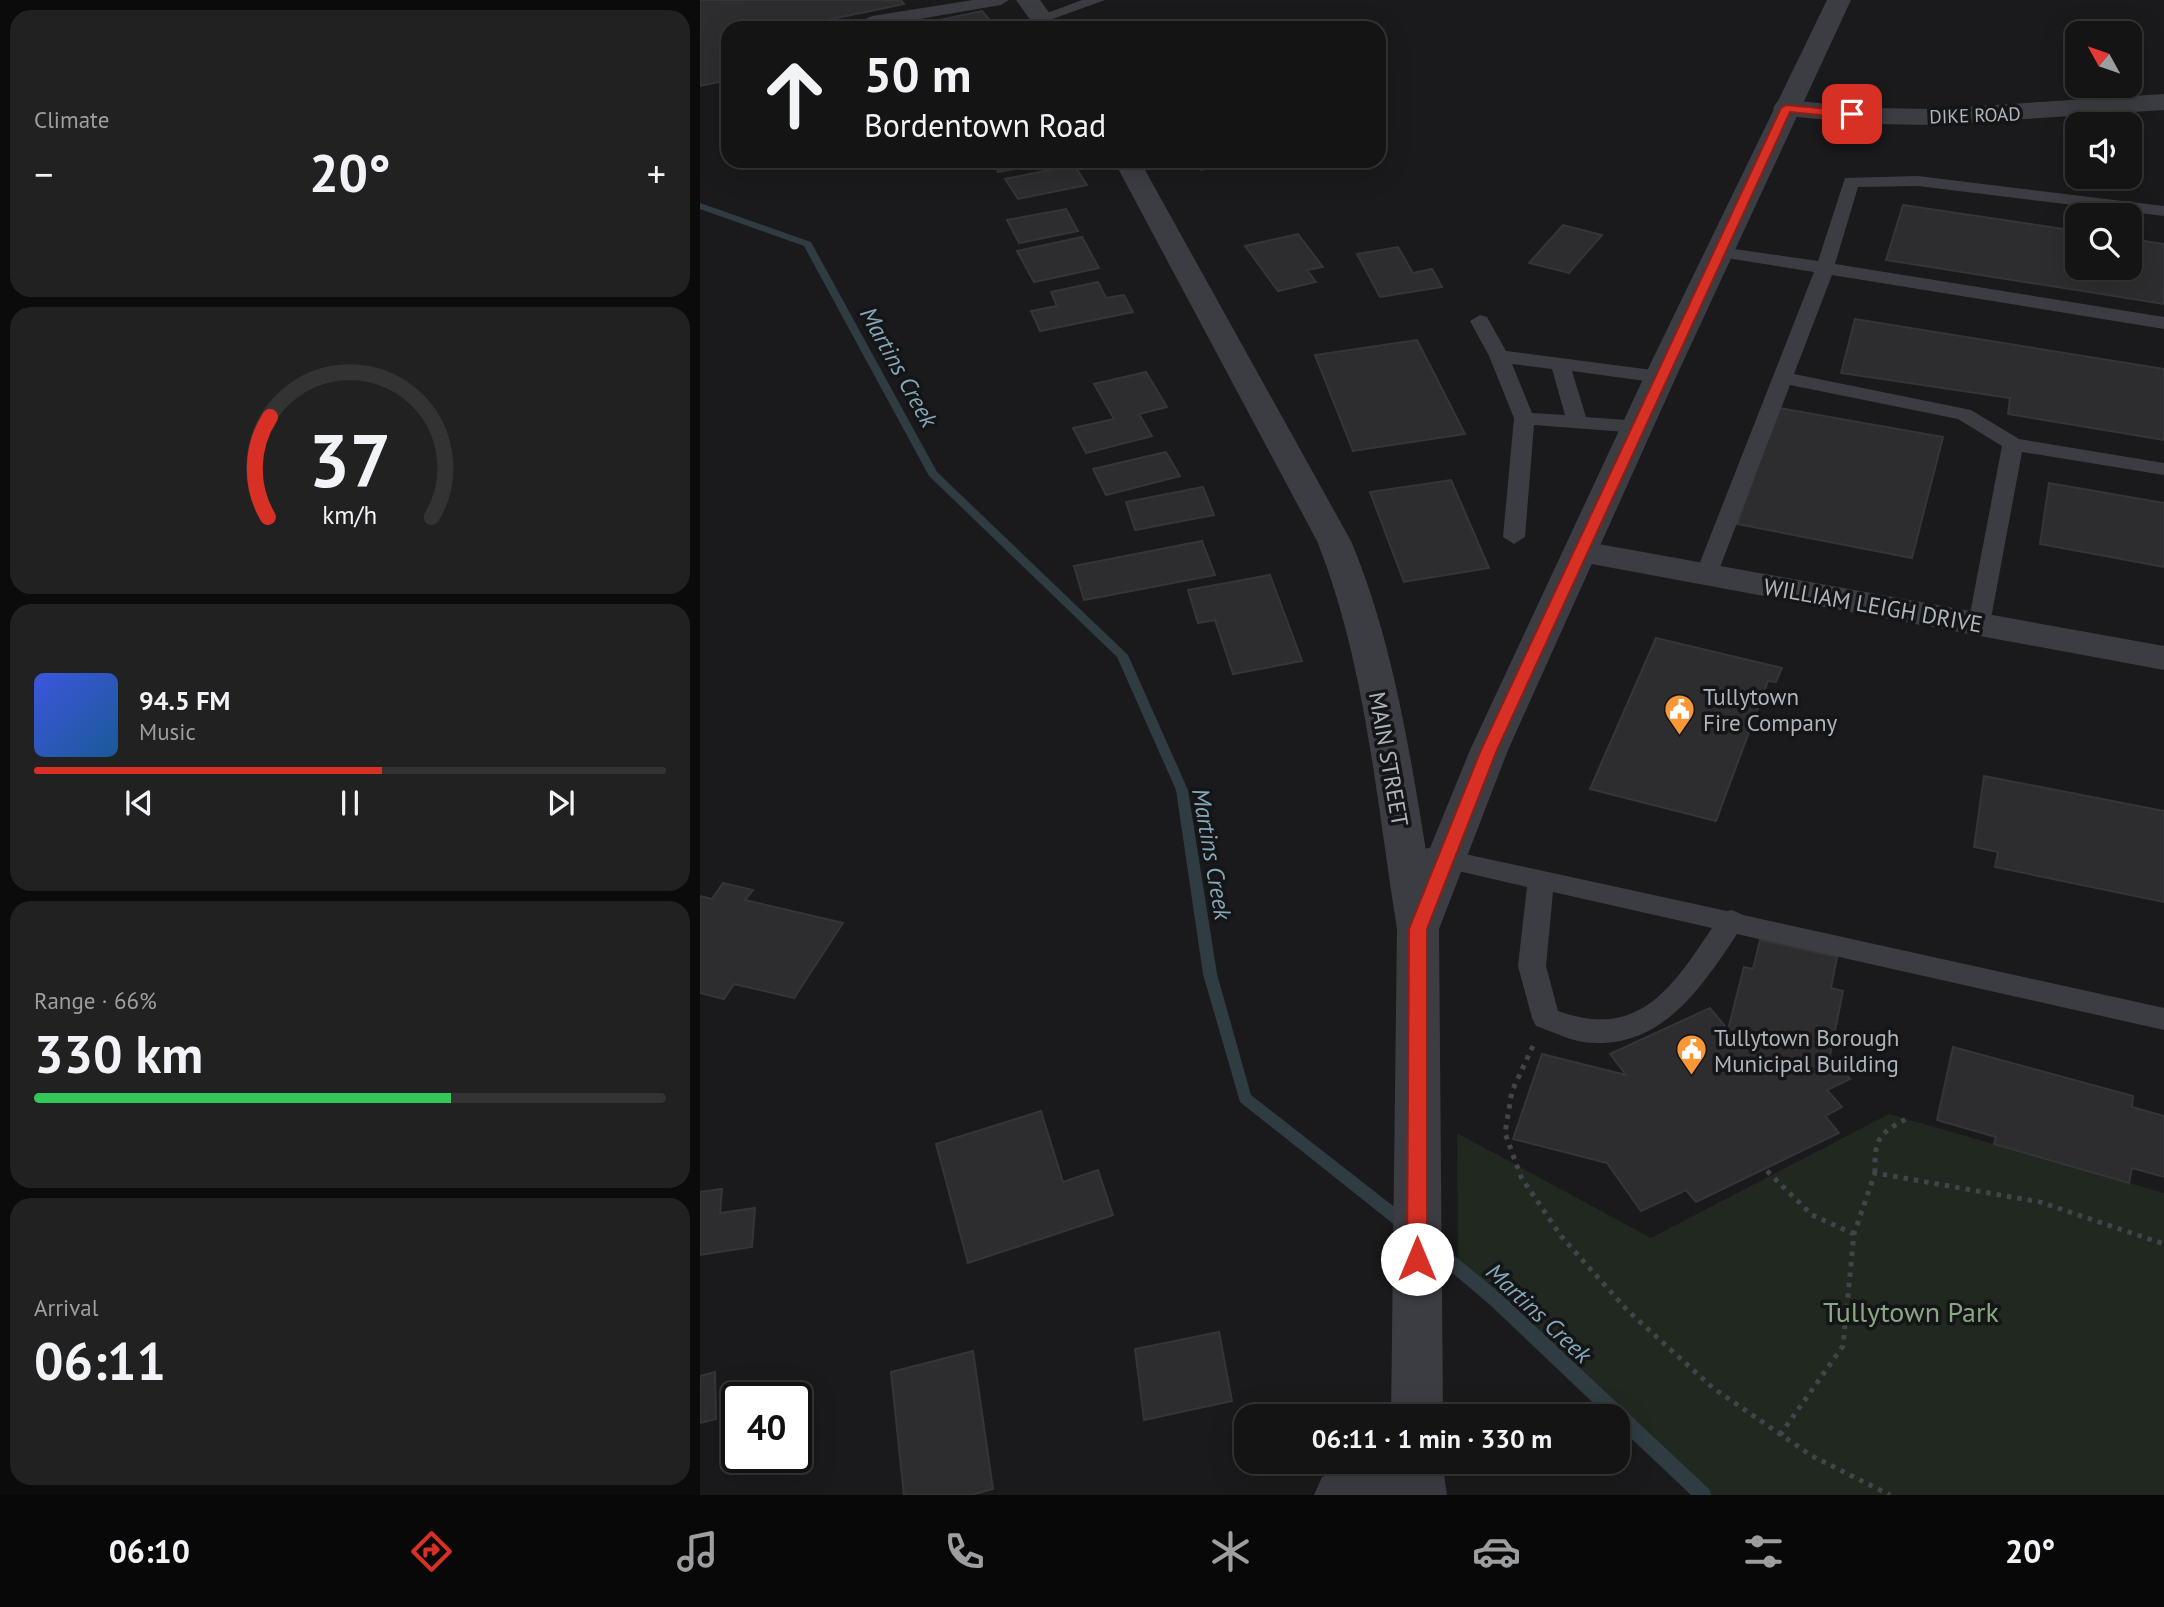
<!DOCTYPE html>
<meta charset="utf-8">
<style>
body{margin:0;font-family:"PT Sans",sans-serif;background:#212122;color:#f1f3f6;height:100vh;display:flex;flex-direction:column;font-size:26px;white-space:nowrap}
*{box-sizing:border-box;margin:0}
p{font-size:23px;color:#9d9ea0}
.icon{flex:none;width:38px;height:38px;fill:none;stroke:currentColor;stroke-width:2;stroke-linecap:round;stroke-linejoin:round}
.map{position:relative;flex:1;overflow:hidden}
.sheet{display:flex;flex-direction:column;gap:10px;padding:10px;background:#0b0b0c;width:700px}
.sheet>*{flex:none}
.guide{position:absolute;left:21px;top:21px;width:665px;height:147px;border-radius:21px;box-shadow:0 7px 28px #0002,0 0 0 2px #333334;background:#141415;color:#f1f3f6;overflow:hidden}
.needle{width:46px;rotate:310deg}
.tools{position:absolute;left:1365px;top:21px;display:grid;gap:14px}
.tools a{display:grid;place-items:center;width:77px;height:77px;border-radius:14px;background:#141415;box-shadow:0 7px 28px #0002,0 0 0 2px #333334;font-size:35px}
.speed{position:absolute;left:21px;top:1382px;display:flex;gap:14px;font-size:35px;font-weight:700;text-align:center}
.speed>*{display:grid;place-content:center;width:91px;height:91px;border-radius:50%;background:#141415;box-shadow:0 7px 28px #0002,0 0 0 2px #333334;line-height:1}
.speed .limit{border:4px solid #111;border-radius:10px;background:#fff;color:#111}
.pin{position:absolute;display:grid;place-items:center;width:60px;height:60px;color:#fff;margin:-30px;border-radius:14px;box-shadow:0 4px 10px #0006}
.me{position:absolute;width:77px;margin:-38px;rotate:0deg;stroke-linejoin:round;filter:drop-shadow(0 0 5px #0008)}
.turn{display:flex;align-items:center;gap:24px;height:147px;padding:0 28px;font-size:32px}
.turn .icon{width:91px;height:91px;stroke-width:2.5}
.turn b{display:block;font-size:49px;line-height:60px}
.big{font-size:52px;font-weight:600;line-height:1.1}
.sheet .tile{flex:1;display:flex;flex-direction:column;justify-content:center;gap:10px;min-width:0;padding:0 24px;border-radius:21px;background:#212122}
.sheet .dial{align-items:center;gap:0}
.dial svg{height:182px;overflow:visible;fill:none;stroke:#333334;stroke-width:7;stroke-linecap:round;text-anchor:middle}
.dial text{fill:#f1f3f6;stroke:none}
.song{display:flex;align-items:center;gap:21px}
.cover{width:84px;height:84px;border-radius:10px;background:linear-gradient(135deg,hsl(230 70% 55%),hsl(210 70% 35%))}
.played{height:7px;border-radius:4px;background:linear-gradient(90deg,#d93025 55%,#333334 55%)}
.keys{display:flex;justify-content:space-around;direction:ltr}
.heat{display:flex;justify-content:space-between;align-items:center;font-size:38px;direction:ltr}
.charge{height:10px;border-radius:5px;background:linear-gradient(90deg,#34c759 66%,#333334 0)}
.trip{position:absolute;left:534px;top:1404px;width:396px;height:70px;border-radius:21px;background:#141415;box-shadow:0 7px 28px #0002,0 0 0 2px #333334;font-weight:600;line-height:70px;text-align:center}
.dock{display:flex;height:112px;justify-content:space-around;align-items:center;background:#080808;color:#9d9ea0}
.dock .icon{width:49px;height:49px}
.dock .current{color:#d93025}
.dock b{font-size:32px;color:#f1f3f6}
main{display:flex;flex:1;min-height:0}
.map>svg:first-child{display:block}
</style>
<main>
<section class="sheet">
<div class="tile"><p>Climate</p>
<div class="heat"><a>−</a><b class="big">20°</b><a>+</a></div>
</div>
<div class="tile dial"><svg viewBox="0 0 100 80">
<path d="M14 69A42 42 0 1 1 86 69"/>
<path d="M14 69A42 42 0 0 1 15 25" stroke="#d93025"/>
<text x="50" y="56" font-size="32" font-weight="700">37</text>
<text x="50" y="72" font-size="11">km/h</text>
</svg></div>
<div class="tile">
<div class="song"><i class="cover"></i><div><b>94.5 FM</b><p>Music</p></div></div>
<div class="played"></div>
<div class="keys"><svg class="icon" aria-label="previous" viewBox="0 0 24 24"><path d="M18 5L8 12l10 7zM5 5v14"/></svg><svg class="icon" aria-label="pause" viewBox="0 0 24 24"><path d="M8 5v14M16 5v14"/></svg><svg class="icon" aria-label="next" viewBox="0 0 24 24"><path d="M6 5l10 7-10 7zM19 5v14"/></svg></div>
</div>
<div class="tile"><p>Range · 66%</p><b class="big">330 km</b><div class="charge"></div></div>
<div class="tile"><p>Arrival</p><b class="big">06:11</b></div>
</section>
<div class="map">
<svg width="1464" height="1495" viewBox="0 0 1464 1495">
<rect width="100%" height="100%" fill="#1a1a1c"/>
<!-- green -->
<path fill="#20281f" d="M1189 1114 1464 1193V1495H1003L758 1266 757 1133 951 1238Z"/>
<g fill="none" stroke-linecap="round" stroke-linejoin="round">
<!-- stream -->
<g fill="#2f3c41" fill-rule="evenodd">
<path d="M0 203 111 242 237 472 428 655 488 790 517 974 551 1095 711 1220 714 1225 711 1230 706 1232 701 1230 540 1102 503 974 476 790 417 657 229 476 104 246 0 209Z"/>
<path d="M728 1236 733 1238 801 1294 1009 1489 1011 1495H991L917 1425V1416H907L789 1304 723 1248 720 1243 723 1238Z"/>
</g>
</g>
<!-- building -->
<g fill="#2d2d30" stroke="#343538" stroke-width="2">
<path d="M0 0H201L204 4 122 21 126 28H28V80L0 86Z"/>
<path d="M282 11 293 24 273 28H227L239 26 234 21Z"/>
<path d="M293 161H360L298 172Z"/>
<path d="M495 161H538L539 162 501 170Z"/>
<path d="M374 165 387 185 318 199 305 179Z"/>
<path d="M1203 205 1377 231V268H1430V239L1464 244V304L1186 260Z"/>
<path d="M366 209 378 231 319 243 307 220Z"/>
<path d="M863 225 902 235 869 273 829 263Z"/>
<path d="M598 234 623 267 607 270 616 282 578 291 545 246Z"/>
<path d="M382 237 399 268 334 282 317 251Z"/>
<path d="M698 247 713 273 732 269 742 287 680 297 657 254Z"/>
<path d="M398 282 406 298 424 295 433 312 340 331 331 311 357 306 351 292Z"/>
<path d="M1155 319 1464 369V440L1308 414 1310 398 1141 373Z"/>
<path d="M717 340 765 434 653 451 615 355Z"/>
<path d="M446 372 467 407 439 414 452 436 386 453 373 428 414 419 394 384Z"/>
<path d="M1079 408 1243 437 1212 558 1037 524Z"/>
<path d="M466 452 480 476 406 495 393 469Z"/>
<path d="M751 480 789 568 704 582 670 492Z"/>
<path d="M1349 483 1464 503V567L1340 544Z"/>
<path d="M503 487 514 515 435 530 426 502Z"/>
<path d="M502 541 515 575 384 600 374 566Z"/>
<path d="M570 575 602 661 533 674 515 620 498 623 488 590Z"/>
<path d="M956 638 1082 668 1076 682 1068 681 1016 821 890 789Z"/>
<path d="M1284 776 1464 811V902L1295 867 1298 852 1274 847Z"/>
<path d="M23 883 53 890 45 900 143 923 94 998 34 984 24 999 0 993V896L12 899Z"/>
<path d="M1060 940 1137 957 1131 988 1143 991 1130 1056 1150 1079 1127 1090 1142 1107 1125 1116 1139 1133 996 1202 986 1190 941 1211 907 1163 813 1139 842 1054 926 1075 910 1054 1010 1008 1028 1030 1044 967 1053 969Z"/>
<path d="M1253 1047 1433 1096 1432 1107 1464 1116V1177L1432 1168 1429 1183 1294 1144 1296 1137 1237 1120Z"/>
<path d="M341 1111 363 1182 398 1170 413 1215 268 1263 236 1144Z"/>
<path d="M22 1189 20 1213 55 1208 52 1247 0 1255V1192Z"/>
<path d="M519 1332 532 1401 444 1420 435 1349Z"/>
<path d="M273 1351 293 1489 271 1495H204L191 1372Z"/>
<path d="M15 1372 16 1419 0 1423V1376Z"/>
</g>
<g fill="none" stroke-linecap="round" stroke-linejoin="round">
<!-- path -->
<g stroke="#414449" stroke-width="5" stroke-dasharray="4.5 6" stroke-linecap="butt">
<path d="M833 1046 812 1091 805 1133 821 1177 861 1236 927 1310 1013 1388 1112 1456 1190 1495"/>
<path d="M1067 1171 1112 1215 1154 1234"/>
<path d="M1175 1173C1174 1138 1179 1133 1210 1117"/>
<path d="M1080 1435 1143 1346 1154 1234 1175 1173 1340 1202 1464 1244"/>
</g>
<!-- service -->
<g fill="#3b3d42" fill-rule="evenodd">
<path d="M273 0H309L301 5 167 28H145L172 16Z"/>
<path d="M382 0H405L347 21 342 23 334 18Z"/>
<path d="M1218 176 1464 206V216L1218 186 1158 187 1135 264 1464 317V329L1132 275 1094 374 1271 410 1319 439 1464 463V475L1322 452 1290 624 1287 629H1271L1268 624 1302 446 1258 419 1090 385 1017 575 1014 580H998L995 575 1114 272 1020 257 1011 252 1020 247 1118 261 1145 178Z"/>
<path d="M780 315 787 317 806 351 960 371 970 377 960 383 872 371 886 417 939 421 949 427 939 433 834 425 825 537 814 544 803 537 814 418 789 356 770 321ZM812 364 852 369 865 415 832 413Z"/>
<path d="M733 847 1027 911 1032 910 1043 915 1464 1008V1030L1037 934C1000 990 959 1052 883 1042 867 1039 851 1031 836 1026L832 1018 818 966 827 887 724 863 720 856 724 849ZM853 892 1012 928C971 989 939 1040 858 1011L846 966Z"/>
</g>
<!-- minor -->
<g fill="#3b3d42" fill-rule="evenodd">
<path d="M316 0H340L360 28H336Z"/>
<path d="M1464 94V110L1233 125 1174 124 1086 116 1077 114 1073 108 1077 102 1086 100 1174 108 1233 109Z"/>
<path d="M414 161H440L651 541C702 663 716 799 739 929L733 940 718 945 703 940 697 929C676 799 666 664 617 541Z"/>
<path d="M882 541 1464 646V670L870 560 865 552 870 544Z"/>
<path d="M676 1461H736L742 1477 734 1495H614L622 1477Z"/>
</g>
<!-- tertiary -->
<g fill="#3b3d42" fill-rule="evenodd">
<path d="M1127 0H1151L976 377 808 750 739 929 743 1416H691L697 929 770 750 944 377Z"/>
<path d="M690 1461H742L747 1495H693Z"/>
</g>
</g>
<!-- route -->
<path fill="#d93025" stroke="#8d1f18" stroke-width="2" d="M1086 105 1152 111 1158 114 1152 118 1090 112 797 750 727 929V1259L724 1265 717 1268 710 1265 707 1259 709 929 781 750 1081 108Z"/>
<!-- icons -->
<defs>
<symbol id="civic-pin" viewBox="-11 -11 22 30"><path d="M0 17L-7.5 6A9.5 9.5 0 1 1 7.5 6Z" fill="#f89736" stroke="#151517"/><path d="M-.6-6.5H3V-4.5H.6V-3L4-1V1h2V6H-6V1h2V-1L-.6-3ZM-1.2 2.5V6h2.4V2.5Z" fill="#fff"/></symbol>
</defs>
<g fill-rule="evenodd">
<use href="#civic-pin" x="962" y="692" width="35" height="47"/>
<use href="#civic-pin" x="974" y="1032" width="35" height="47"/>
</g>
<g text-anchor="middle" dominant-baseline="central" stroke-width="7" stroke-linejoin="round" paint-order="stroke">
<!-- far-street labels -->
<g font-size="19" fill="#acb4bc" stroke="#151517">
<text transform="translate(1275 115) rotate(-2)">DIKE ROAD</text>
</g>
<!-- street labels -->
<g font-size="23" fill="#acb4bc" stroke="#151517">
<text transform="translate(1173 605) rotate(10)">WILLIAM LEIGH DRIVE</text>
<text transform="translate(689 759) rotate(80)">MAIN STREET</text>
</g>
<!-- poi labels -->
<g font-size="23" fill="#acb4bc" stroke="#151517" text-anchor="start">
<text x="1003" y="696">Tullytown<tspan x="1003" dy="26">Fire Company</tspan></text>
<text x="1014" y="1037">Tullytown Borough<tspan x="1014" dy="26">Municipal Building</tspan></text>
</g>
<!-- water labels -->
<g font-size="24" font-style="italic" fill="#83a8b8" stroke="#151517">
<text transform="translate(199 367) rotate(61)">Martins Creek</text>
<text transform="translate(512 854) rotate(80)">Martins Creek</text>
<text transform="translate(839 1313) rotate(43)">Martins Creek</text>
</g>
<!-- near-park labels -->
<g font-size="28" fill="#87a883" stroke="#151517">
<text x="1211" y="1311">Tullytown Park</text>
</g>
</g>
</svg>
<div class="tools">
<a><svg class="needle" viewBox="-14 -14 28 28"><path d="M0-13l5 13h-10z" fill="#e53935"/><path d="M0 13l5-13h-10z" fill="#9d9ea0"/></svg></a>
<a><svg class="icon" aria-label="sound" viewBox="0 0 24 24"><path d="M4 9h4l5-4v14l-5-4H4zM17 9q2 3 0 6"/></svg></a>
<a><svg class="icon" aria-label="search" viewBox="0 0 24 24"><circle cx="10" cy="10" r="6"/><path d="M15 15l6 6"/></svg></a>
</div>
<div class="speed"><div class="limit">40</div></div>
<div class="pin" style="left:1152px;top:114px;background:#d93025"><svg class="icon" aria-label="arrive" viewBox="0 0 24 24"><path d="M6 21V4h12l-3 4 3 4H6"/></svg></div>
<svg class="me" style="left:717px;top:1259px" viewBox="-20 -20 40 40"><circle r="19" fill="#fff"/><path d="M0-13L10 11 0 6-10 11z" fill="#d93025"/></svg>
<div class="trip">06:11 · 1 min · 330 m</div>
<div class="guide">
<div class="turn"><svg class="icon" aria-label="ahead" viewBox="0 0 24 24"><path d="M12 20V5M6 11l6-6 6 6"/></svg><div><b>50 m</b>Bordentown Road</div></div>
</div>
</div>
</main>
<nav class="dock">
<b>06:10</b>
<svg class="icon current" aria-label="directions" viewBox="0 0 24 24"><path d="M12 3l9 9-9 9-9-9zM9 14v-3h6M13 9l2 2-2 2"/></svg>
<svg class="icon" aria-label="music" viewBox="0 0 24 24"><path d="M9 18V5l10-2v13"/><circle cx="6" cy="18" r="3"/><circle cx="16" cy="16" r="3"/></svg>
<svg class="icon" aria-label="phone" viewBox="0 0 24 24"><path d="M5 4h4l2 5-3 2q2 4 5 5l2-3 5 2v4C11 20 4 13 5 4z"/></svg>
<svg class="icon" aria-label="climate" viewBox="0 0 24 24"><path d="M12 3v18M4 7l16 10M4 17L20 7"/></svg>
<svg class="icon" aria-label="car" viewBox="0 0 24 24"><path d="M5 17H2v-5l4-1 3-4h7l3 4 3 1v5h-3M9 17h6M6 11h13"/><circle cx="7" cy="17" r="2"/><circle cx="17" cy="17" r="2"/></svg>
<svg class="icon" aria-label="filters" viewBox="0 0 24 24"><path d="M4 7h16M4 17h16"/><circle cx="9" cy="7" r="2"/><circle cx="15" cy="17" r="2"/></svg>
<b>20°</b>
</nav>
